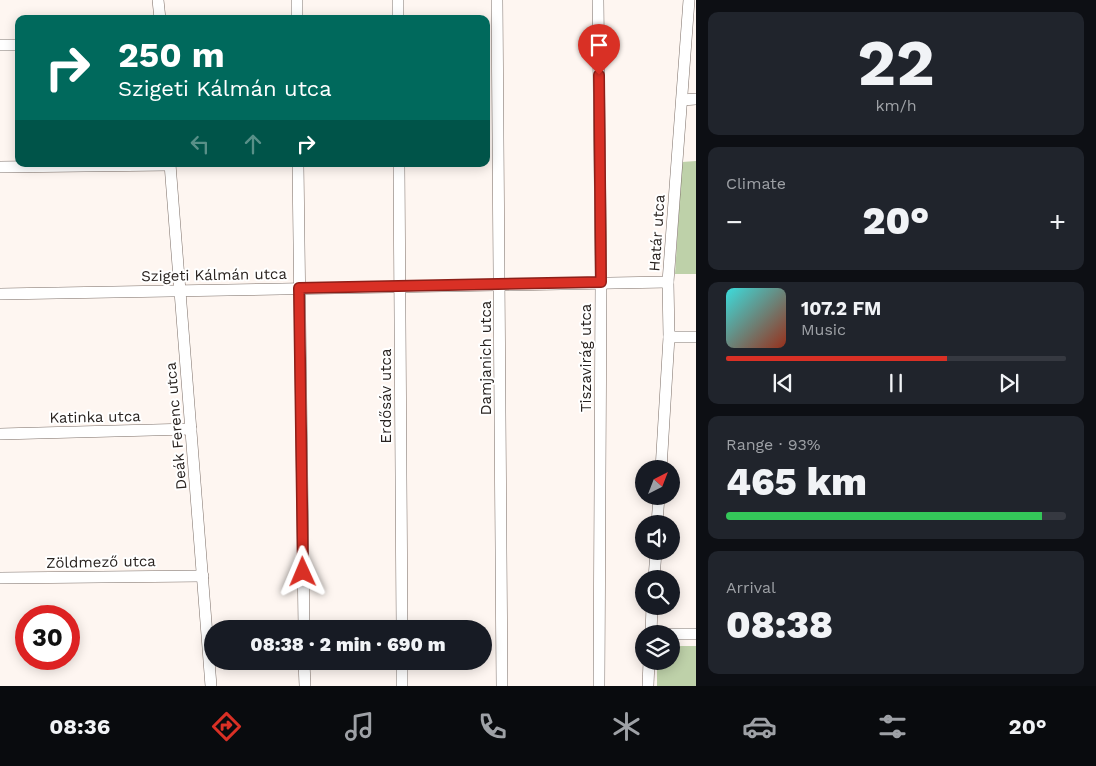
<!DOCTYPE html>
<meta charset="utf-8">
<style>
body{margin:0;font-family:"Work Sans",sans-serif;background:#20242c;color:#f1f3f6;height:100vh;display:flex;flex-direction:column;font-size:19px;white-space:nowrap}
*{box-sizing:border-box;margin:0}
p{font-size:16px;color:#9ea1a6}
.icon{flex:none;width:28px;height:28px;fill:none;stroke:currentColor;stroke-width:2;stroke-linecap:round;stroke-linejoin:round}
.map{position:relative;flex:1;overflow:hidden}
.details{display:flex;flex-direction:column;gap:12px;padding:12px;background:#0d0f14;width:400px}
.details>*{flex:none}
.banner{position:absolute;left:15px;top:15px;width:475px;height:152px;border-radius:10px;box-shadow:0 2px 12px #0003;background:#00695c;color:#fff;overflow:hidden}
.needle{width:32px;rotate:42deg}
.controls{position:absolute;left:635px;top:460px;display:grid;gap:10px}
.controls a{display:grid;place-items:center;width:45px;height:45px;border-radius:50%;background:#171b24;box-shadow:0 2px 12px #0003;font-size:25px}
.speed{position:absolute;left:15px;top:605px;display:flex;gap:10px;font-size:25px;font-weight:700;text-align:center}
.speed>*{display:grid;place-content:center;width:65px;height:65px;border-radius:50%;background:#171b24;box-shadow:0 2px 12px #0003;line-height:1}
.speed .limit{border:8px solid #d22;background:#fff;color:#111}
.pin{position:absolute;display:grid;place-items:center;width:42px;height:42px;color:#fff;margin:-51px -21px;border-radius:50% 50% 50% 0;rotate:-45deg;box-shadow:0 0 5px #0007}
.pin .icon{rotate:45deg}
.me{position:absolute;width:55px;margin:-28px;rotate:359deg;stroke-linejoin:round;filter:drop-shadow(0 0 4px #0008)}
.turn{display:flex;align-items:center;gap:18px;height:105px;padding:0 20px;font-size:22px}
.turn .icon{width:65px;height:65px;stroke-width:2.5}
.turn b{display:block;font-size:35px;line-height:42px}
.lanes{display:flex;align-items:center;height:48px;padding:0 20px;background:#0003;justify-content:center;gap:25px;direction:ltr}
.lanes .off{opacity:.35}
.big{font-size:38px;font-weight:800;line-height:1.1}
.details .tile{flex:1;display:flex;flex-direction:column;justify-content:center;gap:8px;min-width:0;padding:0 18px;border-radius:10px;background:#20242c}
.details .dial{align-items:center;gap:0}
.dial b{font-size:65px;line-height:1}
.song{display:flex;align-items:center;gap:15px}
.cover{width:60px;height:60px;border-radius:8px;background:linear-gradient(135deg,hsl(180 70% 55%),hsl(10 70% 35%))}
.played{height:5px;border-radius:2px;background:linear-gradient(90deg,#d93025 65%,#363941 65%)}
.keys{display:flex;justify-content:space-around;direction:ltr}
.heat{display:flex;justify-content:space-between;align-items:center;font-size:28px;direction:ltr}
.charge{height:8px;border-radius:4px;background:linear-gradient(90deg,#34c759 93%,#363941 0)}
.trip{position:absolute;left:204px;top:620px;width:288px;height:50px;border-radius:25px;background:#171b24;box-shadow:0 2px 12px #0003;font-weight:800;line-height:50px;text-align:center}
.tab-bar{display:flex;height:80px;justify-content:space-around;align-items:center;background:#090b0e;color:#9ea1a6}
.tab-bar .icon{width:35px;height:35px}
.tab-bar .on{color:#d93025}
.tab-bar b{font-size:22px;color:#f1f3f6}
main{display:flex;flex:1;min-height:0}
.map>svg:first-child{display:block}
</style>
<main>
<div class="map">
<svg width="696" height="686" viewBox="0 0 696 686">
<rect width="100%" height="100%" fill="#fef6f1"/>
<!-- green -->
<g fill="#bed1a9">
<path d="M696 161V274H675L682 162Z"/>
<path d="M671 646H696V686H657V661H671Z"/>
</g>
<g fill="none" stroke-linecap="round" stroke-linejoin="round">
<defs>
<g id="minor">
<path d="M158 0 160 19"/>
<path d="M297 0V19"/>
<path d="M398 0V19"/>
<path d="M497 0 502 686"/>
<path d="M598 0 601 282 599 686"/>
<path d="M0 45H19"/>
<path d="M682 100 696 99"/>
<path d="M170 164 211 686"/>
<path d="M298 164 304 629"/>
<path d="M399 164 402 629"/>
<path d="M0 167 170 165"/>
<path d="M0 294 668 282"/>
<path d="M669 337H696"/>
<path d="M0 434 191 429"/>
<path d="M661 469 669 337 668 282 689 0"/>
<path d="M657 524 659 496"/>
<path d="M0 578 203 576"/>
<path d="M654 579 656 551"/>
<path d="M651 634 652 606"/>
<path d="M671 634H696"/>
<path d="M304 661 305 686"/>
<path d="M402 661V686"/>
<path d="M648 686 649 661"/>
</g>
</defs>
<!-- minor casing -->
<use href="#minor" stroke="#7b6e67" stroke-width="12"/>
<!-- minor -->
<use href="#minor" stroke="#fff" stroke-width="11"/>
</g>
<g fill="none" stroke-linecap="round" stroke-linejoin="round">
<defs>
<path id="route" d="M303 572 299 288 601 282 599 75"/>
</defs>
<!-- route casing -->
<use href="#route" stroke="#8d1f18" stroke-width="12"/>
<!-- route -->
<use href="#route" stroke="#d93025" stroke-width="9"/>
</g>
<g text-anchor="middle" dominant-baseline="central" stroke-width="4" stroke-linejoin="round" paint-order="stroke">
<!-- street labels -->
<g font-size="15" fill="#292320" stroke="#fff">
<text transform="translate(657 233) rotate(-86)">Határ utca</text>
<text transform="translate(214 275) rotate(-1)">Szigeti Kálmán utca</text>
<text transform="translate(486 358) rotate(-90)">Damjanich utca</text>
<text transform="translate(586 358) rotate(-90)">Tiszavirág utca</text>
<text transform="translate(386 396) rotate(-90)">Erdősáv utca</text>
<text transform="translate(95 417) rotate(-1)">Katinka utca</text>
<text transform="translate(176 426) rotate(-95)">Deák Ferenc utca</text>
<text transform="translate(101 562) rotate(-1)">Zöldmező utca</text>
</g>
</g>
</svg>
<div class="controls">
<a><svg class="needle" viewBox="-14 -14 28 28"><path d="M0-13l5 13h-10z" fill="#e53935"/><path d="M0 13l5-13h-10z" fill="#9ea1a6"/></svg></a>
<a><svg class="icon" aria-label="sound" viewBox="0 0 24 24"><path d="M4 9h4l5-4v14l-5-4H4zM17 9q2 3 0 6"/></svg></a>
<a><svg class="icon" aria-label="search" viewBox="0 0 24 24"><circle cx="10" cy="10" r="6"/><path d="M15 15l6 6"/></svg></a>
<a><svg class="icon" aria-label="layers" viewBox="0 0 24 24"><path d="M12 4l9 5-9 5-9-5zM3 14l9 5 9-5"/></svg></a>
</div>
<div class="speed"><div class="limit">30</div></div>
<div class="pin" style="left:599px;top:75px;background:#d93025"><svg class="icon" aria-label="arrive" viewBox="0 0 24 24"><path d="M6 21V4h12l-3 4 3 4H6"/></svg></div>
<svg class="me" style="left:303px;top:572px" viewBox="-20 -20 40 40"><path d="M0-17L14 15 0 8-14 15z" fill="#d93025" stroke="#fff" stroke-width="4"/></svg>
<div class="trip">08:38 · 2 min · 690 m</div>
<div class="banner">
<div class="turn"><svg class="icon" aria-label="right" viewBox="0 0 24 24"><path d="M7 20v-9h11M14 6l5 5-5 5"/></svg><div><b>250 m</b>Szigeti Kálmán utca</div></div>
<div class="lanes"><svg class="icon off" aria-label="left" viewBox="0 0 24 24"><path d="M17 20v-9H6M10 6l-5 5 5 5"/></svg><svg class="icon off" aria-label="ahead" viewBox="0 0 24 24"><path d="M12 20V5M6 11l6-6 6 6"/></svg><svg class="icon" aria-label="right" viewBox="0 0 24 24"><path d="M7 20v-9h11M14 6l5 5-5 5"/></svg></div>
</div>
</div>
<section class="details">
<div class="tile dial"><b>22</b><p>km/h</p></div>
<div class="tile"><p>Climate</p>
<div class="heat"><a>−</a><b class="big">20°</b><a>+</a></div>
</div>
<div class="tile">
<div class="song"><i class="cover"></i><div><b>107.2 FM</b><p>Music</p></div></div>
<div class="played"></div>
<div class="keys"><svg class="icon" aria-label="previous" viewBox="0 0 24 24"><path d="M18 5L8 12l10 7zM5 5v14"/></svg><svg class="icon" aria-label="pause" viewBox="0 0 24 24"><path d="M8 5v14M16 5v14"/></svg><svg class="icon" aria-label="next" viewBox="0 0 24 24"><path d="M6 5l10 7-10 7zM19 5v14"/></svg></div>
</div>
<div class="tile"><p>Range · 93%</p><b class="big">465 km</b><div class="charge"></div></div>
<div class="tile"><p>Arrival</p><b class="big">08:38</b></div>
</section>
</main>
<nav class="tab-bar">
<b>08:36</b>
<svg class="icon on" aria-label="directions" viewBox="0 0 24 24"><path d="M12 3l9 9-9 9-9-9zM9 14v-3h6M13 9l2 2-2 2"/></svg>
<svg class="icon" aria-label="music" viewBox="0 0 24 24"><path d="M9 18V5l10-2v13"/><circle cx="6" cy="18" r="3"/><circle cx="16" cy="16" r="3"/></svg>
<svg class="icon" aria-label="phone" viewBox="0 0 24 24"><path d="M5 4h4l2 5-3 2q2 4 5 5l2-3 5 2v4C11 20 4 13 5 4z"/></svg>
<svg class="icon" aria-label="climate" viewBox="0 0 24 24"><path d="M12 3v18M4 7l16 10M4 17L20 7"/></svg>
<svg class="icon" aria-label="car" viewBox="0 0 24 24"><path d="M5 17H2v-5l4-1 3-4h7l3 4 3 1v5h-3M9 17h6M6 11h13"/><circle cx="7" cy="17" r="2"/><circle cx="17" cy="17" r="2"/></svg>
<svg class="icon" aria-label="filters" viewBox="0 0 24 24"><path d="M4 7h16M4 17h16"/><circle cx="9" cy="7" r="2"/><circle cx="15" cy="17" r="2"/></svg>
<b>20°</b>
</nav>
